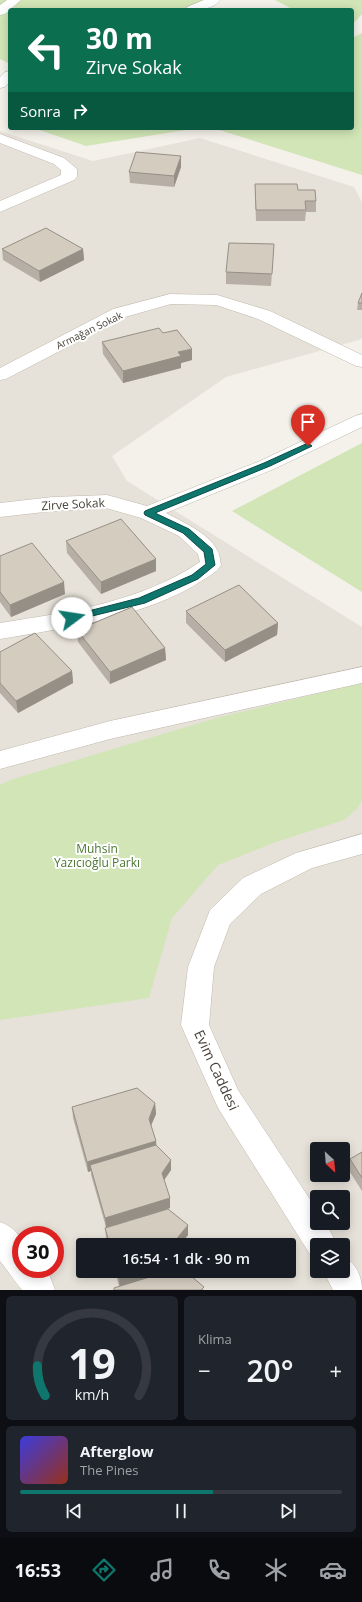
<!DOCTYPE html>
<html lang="tr">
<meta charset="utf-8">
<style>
body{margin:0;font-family:"Open Sans",sans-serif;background:#20242c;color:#f1f3f6;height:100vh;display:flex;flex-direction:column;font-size:15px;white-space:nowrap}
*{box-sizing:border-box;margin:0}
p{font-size:13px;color:#9ea1a6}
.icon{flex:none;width:22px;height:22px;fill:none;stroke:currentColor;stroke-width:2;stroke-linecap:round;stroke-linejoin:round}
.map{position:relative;height:1290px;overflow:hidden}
.panel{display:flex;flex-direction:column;gap:6px;padding:6px;background:#0d0f14;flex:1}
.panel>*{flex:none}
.top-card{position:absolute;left:8px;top:8px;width:346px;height:122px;border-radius:4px;box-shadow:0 2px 10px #0003;background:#0b6e4f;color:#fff;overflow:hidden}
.needle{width:26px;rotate:154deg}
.fabs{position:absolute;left:310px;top:1142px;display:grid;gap:8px}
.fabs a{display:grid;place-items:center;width:40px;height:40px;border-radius:4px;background:#171b24;box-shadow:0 2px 10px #0003;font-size:20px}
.speed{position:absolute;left:12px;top:1226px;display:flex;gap:8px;font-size:20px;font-weight:700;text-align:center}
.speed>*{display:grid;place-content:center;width:52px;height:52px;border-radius:50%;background:#171b24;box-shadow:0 2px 10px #0003;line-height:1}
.speed .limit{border:6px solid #d22;background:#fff;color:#111}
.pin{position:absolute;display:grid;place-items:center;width:34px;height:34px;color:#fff;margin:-41px -17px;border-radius:50% 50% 50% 0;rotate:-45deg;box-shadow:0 0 4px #0007}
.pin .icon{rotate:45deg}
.me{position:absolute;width:44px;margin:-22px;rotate:76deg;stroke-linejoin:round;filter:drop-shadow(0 0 3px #0008)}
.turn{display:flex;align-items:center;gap:14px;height:84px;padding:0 12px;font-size:18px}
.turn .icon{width:52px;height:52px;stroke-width:2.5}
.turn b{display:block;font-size:28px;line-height:34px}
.then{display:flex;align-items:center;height:38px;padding:0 12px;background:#0003;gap:8px;font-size:15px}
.big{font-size:30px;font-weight:600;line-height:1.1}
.panel .widget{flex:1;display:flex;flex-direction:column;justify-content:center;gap:6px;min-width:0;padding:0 14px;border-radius:6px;background:#20242c}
.panel .dial{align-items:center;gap:0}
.dial svg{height:104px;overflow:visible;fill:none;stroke:#363941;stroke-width:7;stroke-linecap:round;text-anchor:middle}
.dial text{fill:#f1f3f6;stroke:none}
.song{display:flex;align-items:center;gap:12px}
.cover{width:48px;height:48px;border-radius:6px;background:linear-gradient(135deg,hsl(240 70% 55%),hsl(10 70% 35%))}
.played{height:4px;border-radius:2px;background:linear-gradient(90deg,#0f766e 60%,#363941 60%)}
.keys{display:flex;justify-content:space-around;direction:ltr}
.heat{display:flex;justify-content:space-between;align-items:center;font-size:22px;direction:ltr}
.panel .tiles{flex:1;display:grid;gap:6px;grid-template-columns:1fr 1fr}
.widget:last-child{grid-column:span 2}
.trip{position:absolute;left:76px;top:1238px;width:220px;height:40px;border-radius:4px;background:#171b24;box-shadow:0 2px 10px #0003;font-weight:600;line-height:40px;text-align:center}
.tab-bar{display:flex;height:64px;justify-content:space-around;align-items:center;background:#090b0e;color:#9ea1a6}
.tab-bar .icon{width:28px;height:28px}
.tab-bar .on{color:#0f766e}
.tab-bar b{font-size:18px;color:#f1f3f6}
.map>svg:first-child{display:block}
</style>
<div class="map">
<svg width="362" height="1290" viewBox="0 0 362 1290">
<rect width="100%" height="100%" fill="#f4f1ea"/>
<!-- residential -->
<path fill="#e7e2d9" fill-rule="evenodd" d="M0 131 93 161 200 138 354 187 362 202V339L226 377 112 456 127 481 362 627V1290H0ZM317 1149H343V1175H317ZM317 1197H343V1223H317ZM21 1235H55V1269H21ZM83 1245H289V1271H83ZM317 1245H343V1271H317Z"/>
<!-- green -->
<g fill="#d1e5b6">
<path d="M0 0H214L192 10H10V64L0 59Z"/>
<path d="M275 0H362V14L352 25V10H294Z"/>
<path d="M362 33V175L213 128H352V38Z"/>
<path d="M34 128H198L86 146Z"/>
<path d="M362 443V592L232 511Z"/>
<path d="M362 683V800L357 809 344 820 276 842 218 865 172 918 149 998 0 1020V785L10 780 216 718Z"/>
</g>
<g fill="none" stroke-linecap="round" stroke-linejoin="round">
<defs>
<g id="minor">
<path d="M7 0H21L5 14 0 15V5Z"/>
<path d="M204 0H220C213 10 197 10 186 10L187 7Z"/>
<path d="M10 71V82L5 87 0 88V77L5 72Z"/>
<path d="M0 134 64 158 77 169V177L74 180 0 212V201L61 175V170L54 164 0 143Z"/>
<path d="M170 294 217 295 270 311 362 355V367L356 366 258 319 216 305 171 304 125 317 6 379 0 380V368L113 309Z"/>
<path d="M362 414V427L274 469 166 513C181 521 209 533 217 550 220 554 220 560 221 565 217 572 210 576 203 580 147 617 65 628 0 639V623C70 612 140 602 200 562L198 554 179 536 141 518 106 508 53 511 0 517V503L53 497 107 495 147 506 260 461 355 416Z"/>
<path d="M362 667V683L110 739 0 769V751L110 721Z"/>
<path d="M362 834V854L312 868 261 894 230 924 214 967 209 1025 238 1090 317 1210V1223H326L337 1245H317V1258L311 1256 218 1108 181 1025 188 967 210 910 243 878 296 853Z"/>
<path d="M0 1222C26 1232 21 1245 21 1269H45L49 1274 55 1290H22C14 1280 8 1271 0 1261Z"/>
<path d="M343 1257C356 1262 362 1277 362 1290H333L323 1271H343Z"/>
</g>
</defs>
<!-- minor casing -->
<use href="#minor" stroke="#bfb8ad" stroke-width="1"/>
<!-- minor -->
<use href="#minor" fill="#fff" fill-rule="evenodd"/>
</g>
<!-- wall -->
<g fill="#b7afa5">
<path d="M181 167 174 187 130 183 129 172Z"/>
<path d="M255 184 298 190 316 201V212H306L305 221H256L255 195Z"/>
<path d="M274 244 271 286 226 284V272Z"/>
<path d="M2 249H83L84 260 40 282 3 260Z"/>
<path d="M362 293V310H357L358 303Z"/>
<path d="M163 333 192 360 181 363V368L123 383 103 354 102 342Z"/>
<path d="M66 541 156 571 101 594 67 553Z"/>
<path d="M0 556 65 594 11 617 0 602Z"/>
<path d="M186 611 278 623 277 635 225 662 186 623Z"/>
<path d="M77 630 165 648 166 660 110 684 78 642Z"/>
<path d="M0 652 72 671 73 683 18 713 0 693Z"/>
<path d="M155 1103 156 1114 151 1126 156 1141V1145L171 1160V1170L164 1180 170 1208 160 1212 188 1235 180 1245H108L106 1237 105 1228 106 1227 91 1175V1171L88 1172 73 1118 72 1107Z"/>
<path d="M362 1152V1191L348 1169 350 1159Z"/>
<path d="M115 1271H185L204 1290H114V1288L119 1286Z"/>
</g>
<!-- shaded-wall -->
<g fill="#958f86">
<path d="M181 156V167L174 187V176Z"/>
<path d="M83 249 84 260 40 282 39 271Z"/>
<path d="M192 349V360L181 363V368L123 383V371L178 352Z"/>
<path d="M156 559V571L101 594V582Z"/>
<path d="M64 582 65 594 11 617 10 605Z"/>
<path d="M278 623 277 635 225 662V650Z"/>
<path d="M165 648 166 660 110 684V672Z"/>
<path d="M72 671 73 683 18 713 16 701Z"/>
<path d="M155 1103 156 1114 149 1130V1119Z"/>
<path d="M156 1141 157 1151 90 1165 91 1171 88 1172 87 1162Z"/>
<path d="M171 1160V1170L162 1183V1173Z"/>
<path d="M170 1198V1208L106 1228 105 1218Z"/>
<path d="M188 1225V1235L180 1245H175V1241Z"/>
<path d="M147 1271H178L120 1289 119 1279Z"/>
</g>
<!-- building -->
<g fill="#d5ccc0" stroke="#958f86">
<path d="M136 152 181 156 174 176 129 172Z"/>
<path d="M255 184H297L298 190H315L316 201H305L306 210H256Z"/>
<path d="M46 228 83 249 39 271 2 249Z"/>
<path d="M229 243 274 244 272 274 226 272Z"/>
<path d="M362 293V303H358Z"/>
<path d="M159 328 163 333 177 330 192 349 178 352 181 356 123 371 102 342Z"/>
<path d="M121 519 156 559 101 582 66 541Z"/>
<path d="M32 543 64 582 10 605 0 592V556Z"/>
<path d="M239 585 278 623 225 650 186 611Z"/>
<path d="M132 607 165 648 110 672 77 630Z"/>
<path d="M35 633 72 671 16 701 0 683V652Z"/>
<path d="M137 1088 155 1103 149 1119 156 1141 87 1162 72 1107Z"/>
<path d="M156 1145 171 1160 162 1173 170 1198 105 1218 90 1165Z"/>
<path d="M362 1152V1178L350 1159Z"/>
<path d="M168 1209 188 1225 175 1241 177 1245H110L105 1228Z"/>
<path d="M117 1271H147L119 1279Z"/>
<path d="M169 1271H185L204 1287 201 1290H114V1288Z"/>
</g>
<!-- route -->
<path fill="#0f766e" stroke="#0a4d48" d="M308 443 312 446 310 447 270 466 155 513 189 529 212 549 215 565 198 579 145 603 72 621 69 620 67 618 69 616 139 598 192 575 206 564 204 552 183 533 145 515 144 513 145 511 264 463Z"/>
<g text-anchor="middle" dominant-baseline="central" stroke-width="4" stroke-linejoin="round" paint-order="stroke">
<!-- far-street labels -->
<g font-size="10" fill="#474139" stroke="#fff">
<text transform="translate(89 330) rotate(-26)">Armağan Sokak</text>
</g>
<!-- street labels -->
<g font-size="12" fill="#474139" stroke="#fff">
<text transform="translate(73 504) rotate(-3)">Zirve Sokak</text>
</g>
<!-- park labels -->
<g font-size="12" fill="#4b7630" stroke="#fff">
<text x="97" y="848">Muhsin<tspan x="97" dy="14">Yazıcıoğlu Parkı</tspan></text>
</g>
<!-- near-street labels -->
<g font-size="14" fill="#474139" stroke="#fff">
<text transform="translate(217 1070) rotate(65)">Evim Caddesi</text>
</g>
</g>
</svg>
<div class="fabs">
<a><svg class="needle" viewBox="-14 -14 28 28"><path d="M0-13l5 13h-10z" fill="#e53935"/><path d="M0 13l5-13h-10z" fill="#9ea1a6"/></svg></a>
<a><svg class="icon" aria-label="search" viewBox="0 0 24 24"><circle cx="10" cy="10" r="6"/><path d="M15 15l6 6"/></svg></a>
<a><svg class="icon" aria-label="layers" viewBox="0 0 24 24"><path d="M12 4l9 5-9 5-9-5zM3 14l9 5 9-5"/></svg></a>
</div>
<div class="speed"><div class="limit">30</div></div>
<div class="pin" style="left:308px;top:446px;background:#d93025"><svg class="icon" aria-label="arrive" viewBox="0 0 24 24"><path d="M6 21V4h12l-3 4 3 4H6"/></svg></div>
<svg class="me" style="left:72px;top:618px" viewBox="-20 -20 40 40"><circle r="19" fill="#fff"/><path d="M0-13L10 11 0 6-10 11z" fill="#0f766e"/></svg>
<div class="trip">16:54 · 1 dk · 90 m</div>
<div class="top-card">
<div class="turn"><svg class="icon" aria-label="left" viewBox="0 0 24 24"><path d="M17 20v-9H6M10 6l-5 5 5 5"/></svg><div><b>30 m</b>Zirve Sokak</div></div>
<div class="then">Sonra<svg class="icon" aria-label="right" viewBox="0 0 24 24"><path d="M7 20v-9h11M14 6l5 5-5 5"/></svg></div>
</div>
</div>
<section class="panel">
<div class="tiles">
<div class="widget dial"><svg viewBox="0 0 100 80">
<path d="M14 69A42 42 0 1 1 86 69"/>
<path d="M14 69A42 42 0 0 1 8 46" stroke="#0f766e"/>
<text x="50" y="56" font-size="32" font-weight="700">19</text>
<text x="50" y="72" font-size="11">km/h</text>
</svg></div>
<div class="widget"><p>Klima</p>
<div class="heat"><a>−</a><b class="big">20°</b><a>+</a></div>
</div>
<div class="widget">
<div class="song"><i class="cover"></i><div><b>Afterglow</b><p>The Pines</p></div></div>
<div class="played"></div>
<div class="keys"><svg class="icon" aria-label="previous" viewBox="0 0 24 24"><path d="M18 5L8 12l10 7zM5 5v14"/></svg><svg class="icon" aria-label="pause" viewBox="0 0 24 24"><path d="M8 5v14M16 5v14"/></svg><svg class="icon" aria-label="next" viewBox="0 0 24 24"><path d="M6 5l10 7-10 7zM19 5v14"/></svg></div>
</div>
</div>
</section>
<nav class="tab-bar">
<b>16:53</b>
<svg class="icon on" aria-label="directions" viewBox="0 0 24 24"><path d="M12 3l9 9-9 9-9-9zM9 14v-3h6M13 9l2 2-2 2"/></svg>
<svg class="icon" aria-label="music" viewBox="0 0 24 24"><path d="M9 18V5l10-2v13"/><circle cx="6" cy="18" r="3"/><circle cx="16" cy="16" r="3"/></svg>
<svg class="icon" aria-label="phone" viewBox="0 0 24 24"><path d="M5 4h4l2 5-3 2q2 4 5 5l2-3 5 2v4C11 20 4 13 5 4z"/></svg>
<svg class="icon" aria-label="climate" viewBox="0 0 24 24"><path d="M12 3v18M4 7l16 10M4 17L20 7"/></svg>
<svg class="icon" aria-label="car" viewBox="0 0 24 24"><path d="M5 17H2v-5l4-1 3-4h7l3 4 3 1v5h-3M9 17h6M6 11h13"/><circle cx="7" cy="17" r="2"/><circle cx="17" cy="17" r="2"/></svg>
</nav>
